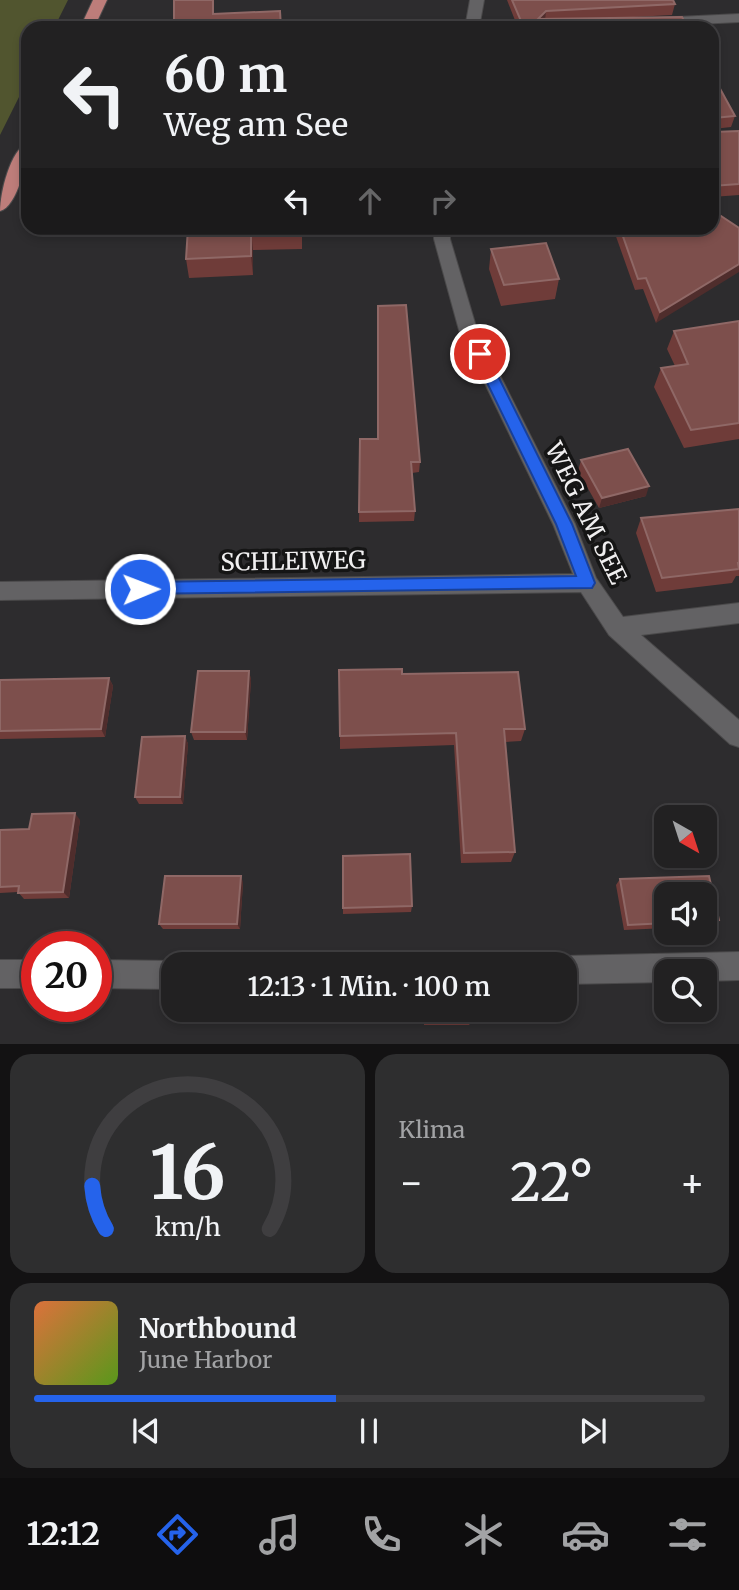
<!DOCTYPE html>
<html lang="de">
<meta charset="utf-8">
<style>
body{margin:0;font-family:Merriweather,serif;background:#2e2e2f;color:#f1f3f6;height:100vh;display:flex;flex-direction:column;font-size:26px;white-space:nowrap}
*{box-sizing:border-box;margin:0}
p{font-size:23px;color:#a2a3a5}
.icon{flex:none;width:38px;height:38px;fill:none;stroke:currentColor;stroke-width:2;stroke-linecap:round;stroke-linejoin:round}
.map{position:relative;height:1044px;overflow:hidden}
.panel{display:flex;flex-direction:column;gap:10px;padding:10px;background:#131213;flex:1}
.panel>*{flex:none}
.hud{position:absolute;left:21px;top:21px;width:698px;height:214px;border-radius:21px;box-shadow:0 4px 10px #0003,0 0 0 2px #3f3e40;background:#222122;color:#f1f3f6;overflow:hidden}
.needle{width:46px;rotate:141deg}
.fabs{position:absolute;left:654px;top:805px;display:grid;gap:14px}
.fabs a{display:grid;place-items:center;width:63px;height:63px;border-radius:14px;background:#222122;box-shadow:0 4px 10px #0003,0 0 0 2px #3f3e40;font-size:35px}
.speed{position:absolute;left:21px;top:931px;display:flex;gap:14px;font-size:35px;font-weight:700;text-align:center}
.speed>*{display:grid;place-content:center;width:91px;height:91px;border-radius:50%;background:#222122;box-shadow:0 4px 10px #0003,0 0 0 2px #3f3e40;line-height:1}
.speed .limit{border:10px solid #d22;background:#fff;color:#111}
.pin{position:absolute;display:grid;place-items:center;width:60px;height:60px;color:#fff;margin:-30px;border:4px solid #fff;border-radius:50%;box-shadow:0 2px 7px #0007}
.me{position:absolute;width:77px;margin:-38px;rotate:89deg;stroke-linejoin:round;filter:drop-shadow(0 0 5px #0008)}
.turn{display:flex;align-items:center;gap:24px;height:147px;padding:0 28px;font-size:32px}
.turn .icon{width:91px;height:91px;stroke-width:2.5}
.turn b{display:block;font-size:49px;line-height:60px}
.lanes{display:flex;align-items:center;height:66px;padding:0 28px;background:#0003;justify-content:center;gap:35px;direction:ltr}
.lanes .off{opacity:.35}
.big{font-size:52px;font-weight:600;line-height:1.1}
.panel .tile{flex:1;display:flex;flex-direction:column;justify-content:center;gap:10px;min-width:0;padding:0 24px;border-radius:21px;background:#2e2e2f}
.panel .dial{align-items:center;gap:0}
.dial svg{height:182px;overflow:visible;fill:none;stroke:#3f3e40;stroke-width:7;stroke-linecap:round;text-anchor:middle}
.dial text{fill:#f1f3f6;stroke:none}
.song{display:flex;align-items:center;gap:21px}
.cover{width:84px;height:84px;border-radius:10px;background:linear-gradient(135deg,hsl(20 70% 55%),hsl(90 70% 35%))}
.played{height:7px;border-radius:4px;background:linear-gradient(90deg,#2563eb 45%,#3f3e40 45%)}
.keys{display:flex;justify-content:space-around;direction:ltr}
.heat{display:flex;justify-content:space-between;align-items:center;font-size:38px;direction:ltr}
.panel .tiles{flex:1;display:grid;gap:10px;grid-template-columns:1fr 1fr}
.tile:last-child{grid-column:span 2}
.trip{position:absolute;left:161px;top:952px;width:416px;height:70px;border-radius:21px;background:#222122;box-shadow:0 4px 10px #0003,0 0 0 2px #3f3e40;font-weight:600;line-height:70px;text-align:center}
.tab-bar{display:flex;height:112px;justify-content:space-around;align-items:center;background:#0e0d0e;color:#a2a3a5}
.tab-bar .icon{width:49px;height:49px}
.tab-bar .selected{color:#2563eb}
.tab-bar b{font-size:32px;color:#f1f3f6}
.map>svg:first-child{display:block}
</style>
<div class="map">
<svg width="739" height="1044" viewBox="0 0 739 1044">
<rect width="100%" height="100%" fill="#2d2c2e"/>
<!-- green -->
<path fill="#51552f" d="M0 0H68L54 28H28V79L0 135Z"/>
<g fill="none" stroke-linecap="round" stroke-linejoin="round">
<defs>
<g id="minor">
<path d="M470 0H484L479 28H465Z"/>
<path d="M739 14V22L657 26 650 22 657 18Z"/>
<path d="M434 228H450V239L477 330 575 524 596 578 623 617 739 603V623L641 635 739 720V747L730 744 609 635 581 592 0 600V582L573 574 553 524 459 330 434 239Z"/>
<path d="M739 952V980L705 981V971H667V982L565 984V964H554L565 956Z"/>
<rect x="0" y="960" width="37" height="28"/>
<path d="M96 960 173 961 181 964H173V989L96 988Z"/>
</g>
<g id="major">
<path d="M93 0H107L94 28H80Z"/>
<path d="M28 143C28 160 17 207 0 211 0 194 10 149 28 143Z"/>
</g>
</defs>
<!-- minor casing -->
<use href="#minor" stroke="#4a494a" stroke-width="2"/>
<!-- major casing -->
<use href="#major" stroke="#4a494a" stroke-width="2"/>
<!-- minor -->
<use href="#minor" fill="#636264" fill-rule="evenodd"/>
<!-- major -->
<use href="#major" fill="#bd7d7a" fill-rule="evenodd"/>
</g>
<!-- wall -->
<g fill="#6f3c39">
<path d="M507 0H673L675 4 672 15 615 18 688 28H518Z"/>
<path d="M712 74 735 116 731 127 714 129V132L739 131V195L712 197Z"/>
<path d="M188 228H302V249L253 250V275L189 278 186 259Z"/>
<path d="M613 228H712L656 323 643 289 635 290Z"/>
<path d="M491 249 559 279 555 299 501 306 489 269Z"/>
<path d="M739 321V439L684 448 654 387 661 368 675 366 667 349 674 331Z"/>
<path d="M360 439 420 462 419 472 412 473 415 511 414 521 359 522Z"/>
<path d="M581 460 646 496 599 508 578 471Z"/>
<path d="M739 509V576H736L732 583 656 592 636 533 641 518Z"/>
<path d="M249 671 251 680 247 740H194L191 732Z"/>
<path d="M402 674 525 729 521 741 505 742 515 852 511 862 461 863 454 745 340 749V736Z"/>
<path d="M109 678 113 686 105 737 0 739V680Z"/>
<path d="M185 736 188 744 183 804H139L135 797Z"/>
<path d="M80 820 69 898 24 899 18 892 0 893V830L29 829Z"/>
<path d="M709 876 719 920 713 926H705V894H667V928L624 930 616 885 620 879Z"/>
<path d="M243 882 240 929H163L159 924Z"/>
<path d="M412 906 411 912 343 914V908Z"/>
<path d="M423 1010H471V1022L469 1025H424Z"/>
</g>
<!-- shaded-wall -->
<g fill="#4f2d2c">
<path d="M546 11 545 21 538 19Z"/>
<path d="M251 231 253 250V275L251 256Z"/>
<path d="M739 264V272L656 323 660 312Z"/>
<path d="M649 486 646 496 599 508 602 498Z"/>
<path d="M249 671 251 680 247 740 245 732Z"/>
<path d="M109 678 113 686 105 737 101 729Z"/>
<path d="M185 736 188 744 183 804 180 797Z"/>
<path d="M75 813 80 820 69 898 63 892Z"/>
<path d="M241 876 243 882 240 929 237 924Z"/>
</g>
<!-- building -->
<g fill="#7d4f4c" stroke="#8f6866" stroke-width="2">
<path d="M174 0H213V14L280 11 281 28H174Z"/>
<path d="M512 0H673L675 4 546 11 538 19 682 17 688 28H524Z"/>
<path d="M712 74 735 116 714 118V132L739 131V184L712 186Z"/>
<path d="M712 210 739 228V264L660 312 646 278 638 279 620 228H712Z"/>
<path d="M188 228H300V230L251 231V256L186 259Z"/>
<path d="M546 243 559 279 504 285 491 249Z"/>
<path d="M406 305 420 462H411L415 511 359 512 360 439H378V306Z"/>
<path d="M739 321V423L691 430 661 368 688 364 674 331Z"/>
<path d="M628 449 649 486 602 498 581 460Z"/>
<path d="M739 509V563H738L739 569 662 578 641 518Z"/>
<path d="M402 669V674L518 672 525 729H504L515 852 464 853 456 733 340 736 339 670Z"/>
<path d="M198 671H249L245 732H191Z"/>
<path d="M109 678 101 729 0 731V680Z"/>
<path d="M185 736 180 797H135L142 737Z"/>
<path d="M75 813 63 892 18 893 19 886 0 887V830L29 829 32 814Z"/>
<path d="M410 854 412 906 343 908V856Z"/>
<path d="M165 876H241L237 924H159Z"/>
<path d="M709 876 719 920 705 921V894H667V923L628 925 620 879Z"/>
<path d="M424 1010H471V1022L425 1021Z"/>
</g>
<!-- route -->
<path fill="#2563eb" stroke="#184099" stroke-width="2" d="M480 349 487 354 572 524 595 583 592 588 134 594V584L140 582 576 576 556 524 473 354Z"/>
<g text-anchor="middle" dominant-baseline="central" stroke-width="7" stroke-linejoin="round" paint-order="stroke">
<!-- street labels -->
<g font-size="24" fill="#f0eff0" stroke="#151515">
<text transform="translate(586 513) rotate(64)">WEG AM SEE</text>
<text transform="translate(293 561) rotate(-1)">SCHLEIWEG</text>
</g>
</g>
</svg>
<div class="fabs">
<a><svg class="needle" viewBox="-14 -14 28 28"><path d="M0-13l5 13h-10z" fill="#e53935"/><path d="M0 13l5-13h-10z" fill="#a2a3a5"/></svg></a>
<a><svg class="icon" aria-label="sound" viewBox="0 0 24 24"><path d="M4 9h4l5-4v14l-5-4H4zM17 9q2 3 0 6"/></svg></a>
<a><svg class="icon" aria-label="search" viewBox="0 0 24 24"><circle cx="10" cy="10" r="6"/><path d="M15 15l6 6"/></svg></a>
</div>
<div class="speed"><div class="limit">20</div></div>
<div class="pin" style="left:480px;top:354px;background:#d93025"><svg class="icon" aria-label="arrive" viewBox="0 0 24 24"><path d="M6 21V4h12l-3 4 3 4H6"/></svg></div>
<svg class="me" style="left:140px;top:589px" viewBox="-20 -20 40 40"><circle r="17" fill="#2563eb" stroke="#fff" stroke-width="3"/><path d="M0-11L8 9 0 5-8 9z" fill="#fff"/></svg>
<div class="trip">12:13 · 1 Min. · 100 m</div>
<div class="hud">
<div class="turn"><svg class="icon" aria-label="left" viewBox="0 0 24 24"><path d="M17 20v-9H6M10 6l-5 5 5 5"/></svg><div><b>60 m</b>Weg am See</div></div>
<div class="lanes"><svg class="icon" aria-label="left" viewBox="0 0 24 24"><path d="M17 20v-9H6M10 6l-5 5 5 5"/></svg><svg class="icon off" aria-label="ahead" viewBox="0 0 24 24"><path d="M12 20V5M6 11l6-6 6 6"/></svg><svg class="icon off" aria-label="right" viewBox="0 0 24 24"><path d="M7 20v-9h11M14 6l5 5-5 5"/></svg></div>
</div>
</div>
<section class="panel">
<div class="tiles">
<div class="tile dial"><svg viewBox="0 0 100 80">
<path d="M14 69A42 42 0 1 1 86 69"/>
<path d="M14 69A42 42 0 0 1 8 50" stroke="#2563eb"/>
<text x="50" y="56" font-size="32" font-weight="700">16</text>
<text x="50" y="72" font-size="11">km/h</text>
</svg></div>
<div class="tile"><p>Klima</p>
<div class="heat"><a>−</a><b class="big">22°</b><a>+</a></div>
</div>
<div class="tile">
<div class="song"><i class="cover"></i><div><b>Northbound</b><p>June Harbor</p></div></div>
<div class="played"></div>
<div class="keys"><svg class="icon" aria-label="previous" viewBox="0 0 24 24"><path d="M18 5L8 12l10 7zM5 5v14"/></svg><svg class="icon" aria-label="pause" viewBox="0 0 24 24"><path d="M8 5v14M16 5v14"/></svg><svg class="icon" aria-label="next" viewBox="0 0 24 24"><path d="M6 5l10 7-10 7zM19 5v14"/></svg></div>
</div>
</div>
</section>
<nav class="tab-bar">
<b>12:12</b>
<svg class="icon selected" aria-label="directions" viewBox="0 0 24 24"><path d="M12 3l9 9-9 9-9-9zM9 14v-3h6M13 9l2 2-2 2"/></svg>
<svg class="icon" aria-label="music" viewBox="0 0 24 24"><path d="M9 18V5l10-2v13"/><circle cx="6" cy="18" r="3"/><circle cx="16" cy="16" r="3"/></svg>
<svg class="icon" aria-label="phone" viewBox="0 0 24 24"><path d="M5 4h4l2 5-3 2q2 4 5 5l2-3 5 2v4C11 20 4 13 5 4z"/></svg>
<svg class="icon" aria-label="climate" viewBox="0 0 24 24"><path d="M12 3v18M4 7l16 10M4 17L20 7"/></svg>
<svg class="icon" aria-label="car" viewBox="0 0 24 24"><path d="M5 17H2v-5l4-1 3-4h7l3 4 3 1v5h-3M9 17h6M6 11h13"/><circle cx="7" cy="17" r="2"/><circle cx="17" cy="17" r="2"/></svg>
<svg class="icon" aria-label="filters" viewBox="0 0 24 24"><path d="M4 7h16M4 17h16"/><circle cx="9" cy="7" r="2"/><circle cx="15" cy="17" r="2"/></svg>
</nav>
